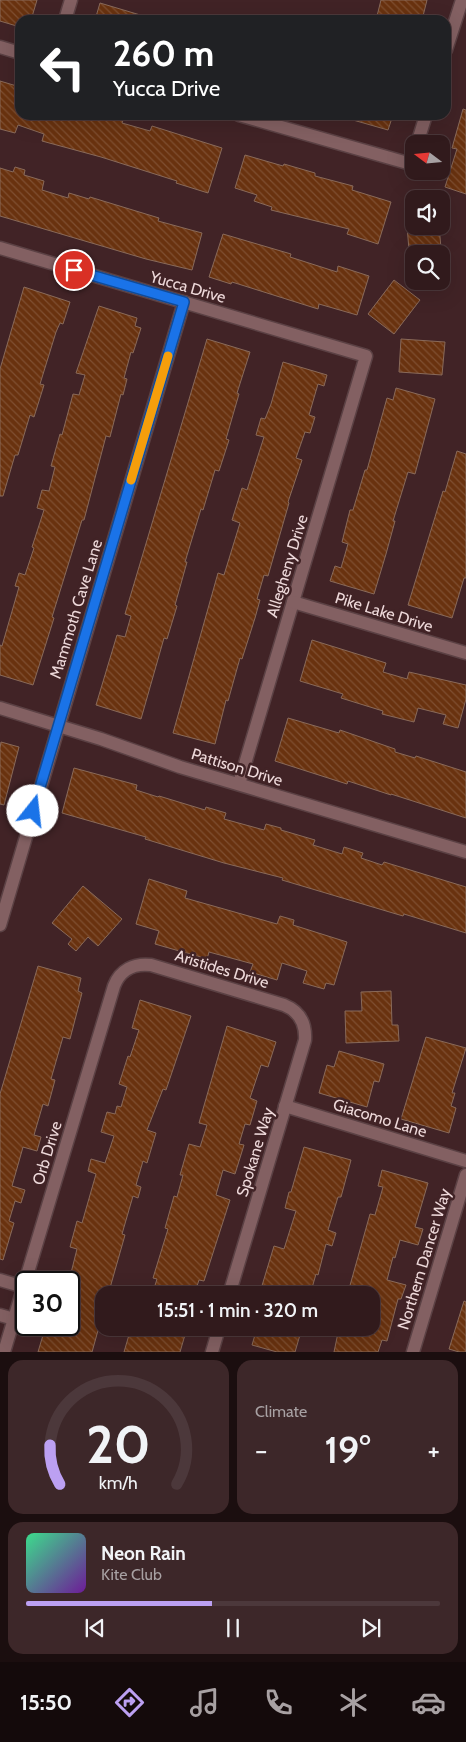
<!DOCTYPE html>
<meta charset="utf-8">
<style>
body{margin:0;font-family:Cabin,sans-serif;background:#3d2729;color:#f1f3f6;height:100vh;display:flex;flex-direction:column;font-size:19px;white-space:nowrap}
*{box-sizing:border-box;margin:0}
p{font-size:16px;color:#a8a1a3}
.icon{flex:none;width:28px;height:28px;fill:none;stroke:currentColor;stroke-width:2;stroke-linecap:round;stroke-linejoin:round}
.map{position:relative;height:1352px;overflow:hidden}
.details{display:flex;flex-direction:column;gap:8px;padding:8px;background:#1b0e0f;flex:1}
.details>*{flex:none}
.guide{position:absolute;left:15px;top:15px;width:436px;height:105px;border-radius:15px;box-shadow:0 5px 20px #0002,0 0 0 1px #4c383b;background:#202124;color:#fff;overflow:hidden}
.needle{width:32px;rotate:286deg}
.controls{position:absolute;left:405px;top:135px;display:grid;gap:10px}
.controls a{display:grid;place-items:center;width:45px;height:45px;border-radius:10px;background:#311a1c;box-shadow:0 5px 20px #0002,0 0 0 1px #4c383b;font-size:25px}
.speed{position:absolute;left:15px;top:1271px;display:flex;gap:10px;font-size:25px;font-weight:700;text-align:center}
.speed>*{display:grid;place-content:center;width:65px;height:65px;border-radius:50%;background:#311a1c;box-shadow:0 5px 20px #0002,0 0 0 1px #4c383b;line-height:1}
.speed .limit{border:2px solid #111;border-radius:8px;background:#fff;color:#111}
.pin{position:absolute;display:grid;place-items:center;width:42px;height:42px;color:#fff;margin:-21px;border:2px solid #fff;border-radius:50%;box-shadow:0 1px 5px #0007}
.me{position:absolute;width:55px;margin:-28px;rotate:16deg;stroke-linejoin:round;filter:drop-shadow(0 0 4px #0008)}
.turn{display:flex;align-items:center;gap:18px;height:105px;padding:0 15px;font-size:22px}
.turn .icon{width:65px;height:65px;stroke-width:2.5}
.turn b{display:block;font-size:35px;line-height:42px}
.big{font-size:38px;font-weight:600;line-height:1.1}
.details .card{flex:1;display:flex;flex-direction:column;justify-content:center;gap:8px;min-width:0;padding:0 18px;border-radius:15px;background:#3d2729}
.details .dial{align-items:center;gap:0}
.dial svg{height:130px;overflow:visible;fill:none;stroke:#4c383b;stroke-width:7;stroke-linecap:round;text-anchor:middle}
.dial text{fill:#f1f3f6;stroke:none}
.song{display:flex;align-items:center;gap:15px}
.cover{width:60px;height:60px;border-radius:8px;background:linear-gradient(135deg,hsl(150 70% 55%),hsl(280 70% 35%))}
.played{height:5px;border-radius:2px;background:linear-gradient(90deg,#bca0f2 45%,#4c383b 45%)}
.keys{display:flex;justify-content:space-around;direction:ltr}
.heat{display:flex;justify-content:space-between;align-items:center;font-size:28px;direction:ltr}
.details .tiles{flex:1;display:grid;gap:8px;grid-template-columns:1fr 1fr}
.card:last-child{grid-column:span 2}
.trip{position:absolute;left:95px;top:1286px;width:285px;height:50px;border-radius:15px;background:#311a1c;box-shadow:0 5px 20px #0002,0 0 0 1px #4c383b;font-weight:600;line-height:50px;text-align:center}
.dock{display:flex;height:80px;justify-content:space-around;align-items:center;background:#140a0b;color:#a8a1a3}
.dock .icon{width:35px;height:35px}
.dock .current{color:#bca0f2}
.dock b{font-size:22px;color:#f1f3f6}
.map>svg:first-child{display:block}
</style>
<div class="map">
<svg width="466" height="1352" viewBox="0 0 466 1352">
<defs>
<pattern id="building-back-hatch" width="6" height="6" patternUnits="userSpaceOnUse" patternTransform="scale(1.25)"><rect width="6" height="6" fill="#69320f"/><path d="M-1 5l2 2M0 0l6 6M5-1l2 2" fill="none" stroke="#7f4f31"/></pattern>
</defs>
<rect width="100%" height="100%" fill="#412326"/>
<!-- building -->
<g fill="url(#building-back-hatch)" stroke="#896a5a">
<path d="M0 0H37L31 20H20V27L0 21Z"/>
<path d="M381 0H427L422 20H376Z"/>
<path d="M100 3 147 17V20H95Z"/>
<path d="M0 81 20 87V115H125L122 123 150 131 152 126 222 148 208 193 176 183 177 181 101 157 42 141 44 134 18 125 15 133 0 129Z"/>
<path d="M463 109 466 110V194L445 187 457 149 452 148Z"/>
<path d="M346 115H393L388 130 346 118Z"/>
<path d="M245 155 283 166 284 164 315 173V176L353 186 352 190 391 202 378 244 347 234 349 229 271 210 272 207 254 201 257 195 235 188Z"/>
<path d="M15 167 25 170 24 175 44 181 42 190 68 198 69 193 89 199 90 197 159 218 158 221 202 233 192 270 146 259 0 216V168L13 172Z"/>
<path d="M407 226H439L441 248 409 250Z"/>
<path d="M223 234 291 254 290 257 337 272 338 266 369 276 357 315 319 304 318 309 232 282 231 284 209 277Z"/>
<path d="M394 280 420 300 394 334 368 314Z"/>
<path d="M24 287 70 302 63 324 60 323 56 332 40 384 44 385 34 417 30 415 18 455H15L3 496H0V369Z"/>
<path d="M99 306 137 318 135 326 141 328 133 353 131 352 124 378 127 379 123 395 121 394 110 437 106 436 84 520H82L52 617 54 618 33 685 0 675V645L2 646 19 587 15 586 19 573 25 575 34 548 32 547 44 510 37 508 42 490 49 491 55 467 51 466 60 434 62 435 73 394 79 395 85 375 76 373Z"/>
<path d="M207 339 250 352 237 393 239 394 226 439 229 440 219 471 215 470 203 510 201 509 185 562H187L175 605 177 606 167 639 164 638 141 719 96 705 117 635 125 637 131 616 125 614Z"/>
<path d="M401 339 445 342 442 375 399 372Z"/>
<path d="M283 362 327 375 324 386 318 384 309 415 315 417 310 433 305 432 296 458 302 460 288 502 289 503 268 576 264 575 257 599 260 600 255 618 242 659 240 658 228 701 226 700 215 744 173 733 218 573 224 575 240 523 232 520 242 488 247 490 264 437 256 435 261 418 265 419 271 404Z"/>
<path d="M396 388 435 399 415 474 408 472 393 521H395L386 554 374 594 330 581 335 566 341 568 348 544 342 542 350 510H353L365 470H367L387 398 393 400Z"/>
<path d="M457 451 466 454V578H464L452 618 408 605 443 491 445 492Z"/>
<path d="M312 640 386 663 383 672 407 679 409 672 466 685V699L458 728 443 724 446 715 418 708 414 722 382 714 383 711 341 698 343 694 300 681Z"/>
<path d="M288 718 339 733 340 730 395 749V752L415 758 416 756 466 772V818L391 794V795L348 781 347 784 275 761Z"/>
<path d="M1 742 19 747 4 805 0 804V748Z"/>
<path d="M74 768 137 785 136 790 158 797 159 796 205 810 206 807 226 813 224 819 264 830 266 824 281 828V830L315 840 313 845 342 854 344 847 363 853 361 858 382 865 384 862 466 887V933L404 914 403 916 282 880 283 878 224 863 145 839 146 837 62 813Z"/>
<path d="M149 879 187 891 185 898 277 924 280 916 294 920 293 925 347 942 334 985 326 983 324 989 303 983 307 971 282 963 277 980 250 972 253 964 209 952 207 959 155 944 159 931 136 924Z"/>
<path d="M83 886 122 919 98 946 88 937 76 951 68 944 72 939 52 923Z"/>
<path d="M38 966 81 978 78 991 82 993 70 1039 63 1037 51 1079 55 1080 48 1106 43 1104 34 1135 41 1137 37 1151 23 1147 12 1186 25 1190 21 1203 15 1201 9 1221 14 1223 3 1260 0 1259V1094Z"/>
<path d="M391 991 392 1025H398L399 1041 346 1043 345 1011H362L361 992Z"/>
<path d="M140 1000 191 1016 166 1090 163 1089 147 1130 156 1133 147 1163 143 1161 136 1185 141 1187 138 1198 133 1196 122 1234 125 1235 108 1295H104V1309L92 1352H38L46 1325H56L69 1329V1281L77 1249 70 1247 77 1221 82 1223 96 1174 88 1171 91 1159 105 1163 114 1136 101 1132 107 1112 115 1114 117 1106 121 1107 127 1087 119 1084 128 1056 130 1057 139 1030 132 1028Z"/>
<path d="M227 1026 276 1042 268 1067 261 1065 250 1098 257 1101 250 1125 245 1124 239 1144 244 1145 235 1174 223 1170 216 1195 230 1200 204 1281 199 1280 194 1295H152L157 1279 153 1278 168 1229 165 1228 174 1196 177 1197 183 1175H180L189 1144 200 1147 207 1125 199 1123Z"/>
<path d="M426 1037 466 1048 452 1093H455L451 1106 456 1108 449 1133 401 1119Z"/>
<path d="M339 1051 384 1064 379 1082 374 1081 367 1107 319 1093 327 1065 334 1067Z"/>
<path d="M304 1147 351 1160 341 1197H338L328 1230 336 1233 332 1246 326 1244 318 1275 316 1274 310 1295H283L261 1289 274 1246 284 1249 296 1211 285 1208 289 1192H291Z"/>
<path d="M382 1170 428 1183 415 1227 423 1229 418 1245 400 1240 395 1258 393 1257 387 1280 406 1285 401 1299H398L387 1341 382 1340 378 1352H334L339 1328H371V1295H364L365 1293 349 1289 370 1214 375 1215 383 1187 378 1186Z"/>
<path d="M464 1301 466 1302V1352H459L449 1349Z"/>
<path d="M131 1328H187L180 1352H124Z"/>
<path d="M257 1328H302L295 1352H277L252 1345Z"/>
</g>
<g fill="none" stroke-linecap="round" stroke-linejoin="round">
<defs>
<g id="street">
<path d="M65 20 71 0"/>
<path d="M0 47 20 53"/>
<path d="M446 50 462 0"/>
<path d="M239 115 411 164 414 155"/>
<path d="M417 144 426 115"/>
<path d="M0 248 366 356 239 784"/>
<path d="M293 602 466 653"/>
<path d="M0 708 101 739 180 767 466 852"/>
<path d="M0 925 184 302"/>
<path d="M285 1106 466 1161"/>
<path d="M0 1280 24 1287"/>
<path d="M0 1315 14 1319"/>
<path d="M4 1352 114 986C120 970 134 963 151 965L284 1005C299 1011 306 1023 305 1040L229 1295"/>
<path d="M212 1352 219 1328"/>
<path d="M413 1352 466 1175"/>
</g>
</defs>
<!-- street casing -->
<use href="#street" stroke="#5b4144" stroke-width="15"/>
<!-- street -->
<use href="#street" stroke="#836062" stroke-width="12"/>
</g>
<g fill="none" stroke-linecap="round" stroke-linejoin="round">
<defs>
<path id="route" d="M33 811 184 302 74 270"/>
</defs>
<!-- route casing -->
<use href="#route" stroke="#114b97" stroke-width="12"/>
<!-- route -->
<use href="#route" stroke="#1a73e8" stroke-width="9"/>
<!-- slow -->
<path stroke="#f59e0b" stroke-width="9" d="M131 480 168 356"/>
</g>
<g text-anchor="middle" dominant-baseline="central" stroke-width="5" stroke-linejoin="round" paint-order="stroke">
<!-- street labels -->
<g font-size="16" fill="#eed9da" stroke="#412326">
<text transform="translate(188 287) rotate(16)">Yucca Drive</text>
<text transform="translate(287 566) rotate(-73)">Allegheny Drive</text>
<text transform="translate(76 609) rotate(-73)">Mammoth Cave Lane</text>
<text transform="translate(384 612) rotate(17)">Pike Lake Drive</text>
<text transform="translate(237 767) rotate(17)">Pattison Drive</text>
<text transform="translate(222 969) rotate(17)">Aristides Drive</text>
<text transform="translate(380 1118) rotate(17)">Giacomo Lane</text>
<text transform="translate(255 1152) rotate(-73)">Spokane Way</text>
<text transform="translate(47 1153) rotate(-73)">Orb Drive</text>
<text transform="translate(424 1259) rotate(-73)">Northern Dancer Way</text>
</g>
</g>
</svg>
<div class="controls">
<a><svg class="needle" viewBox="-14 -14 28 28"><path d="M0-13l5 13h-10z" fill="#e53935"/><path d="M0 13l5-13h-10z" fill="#a8a1a3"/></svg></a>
<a><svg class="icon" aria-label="sound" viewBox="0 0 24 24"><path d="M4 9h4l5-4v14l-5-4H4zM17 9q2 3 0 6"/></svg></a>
<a><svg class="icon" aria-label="search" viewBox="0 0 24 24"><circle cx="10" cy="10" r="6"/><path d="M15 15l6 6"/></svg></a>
</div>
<div class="speed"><div class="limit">30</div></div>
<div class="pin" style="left:74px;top:270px;background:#d93025"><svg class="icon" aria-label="arrive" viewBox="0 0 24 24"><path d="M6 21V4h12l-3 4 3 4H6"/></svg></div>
<svg class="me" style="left:33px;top:811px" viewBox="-20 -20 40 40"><circle r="19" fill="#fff"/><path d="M0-13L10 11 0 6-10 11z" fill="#1a73e8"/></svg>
<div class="trip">15:51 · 1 min · 320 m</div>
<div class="guide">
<div class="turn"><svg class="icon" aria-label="left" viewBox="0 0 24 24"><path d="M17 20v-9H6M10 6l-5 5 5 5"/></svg><div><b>260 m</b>Yucca Drive</div></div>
</div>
</div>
<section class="details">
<div class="tiles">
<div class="card dial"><svg viewBox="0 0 100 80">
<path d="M14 69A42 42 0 1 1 86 69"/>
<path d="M14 69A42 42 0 0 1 8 45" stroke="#bca0f2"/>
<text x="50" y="56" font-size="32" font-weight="700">20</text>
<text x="50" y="72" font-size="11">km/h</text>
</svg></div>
<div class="card"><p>Climate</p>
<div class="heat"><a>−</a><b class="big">19°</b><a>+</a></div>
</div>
<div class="card">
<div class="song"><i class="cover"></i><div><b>Neon Rain</b><p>Kite Club</p></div></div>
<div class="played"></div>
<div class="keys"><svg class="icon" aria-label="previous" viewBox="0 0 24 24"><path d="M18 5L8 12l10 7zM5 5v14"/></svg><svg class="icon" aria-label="pause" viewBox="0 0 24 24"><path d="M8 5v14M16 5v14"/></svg><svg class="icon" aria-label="next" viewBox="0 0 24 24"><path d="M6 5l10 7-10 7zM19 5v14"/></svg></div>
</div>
</div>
</section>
<nav class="dock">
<b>15:50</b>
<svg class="icon current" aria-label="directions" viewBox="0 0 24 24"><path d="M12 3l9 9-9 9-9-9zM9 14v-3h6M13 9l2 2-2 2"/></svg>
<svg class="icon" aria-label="music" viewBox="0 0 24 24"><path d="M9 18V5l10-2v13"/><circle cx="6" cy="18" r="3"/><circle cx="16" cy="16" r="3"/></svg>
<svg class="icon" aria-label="phone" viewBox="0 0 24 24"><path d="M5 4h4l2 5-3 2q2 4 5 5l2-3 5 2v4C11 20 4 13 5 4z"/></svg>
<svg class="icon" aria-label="climate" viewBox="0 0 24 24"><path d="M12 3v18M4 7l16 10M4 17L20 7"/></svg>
<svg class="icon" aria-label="car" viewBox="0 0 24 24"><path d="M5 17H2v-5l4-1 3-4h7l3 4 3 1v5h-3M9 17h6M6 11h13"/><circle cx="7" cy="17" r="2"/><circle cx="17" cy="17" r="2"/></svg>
</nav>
